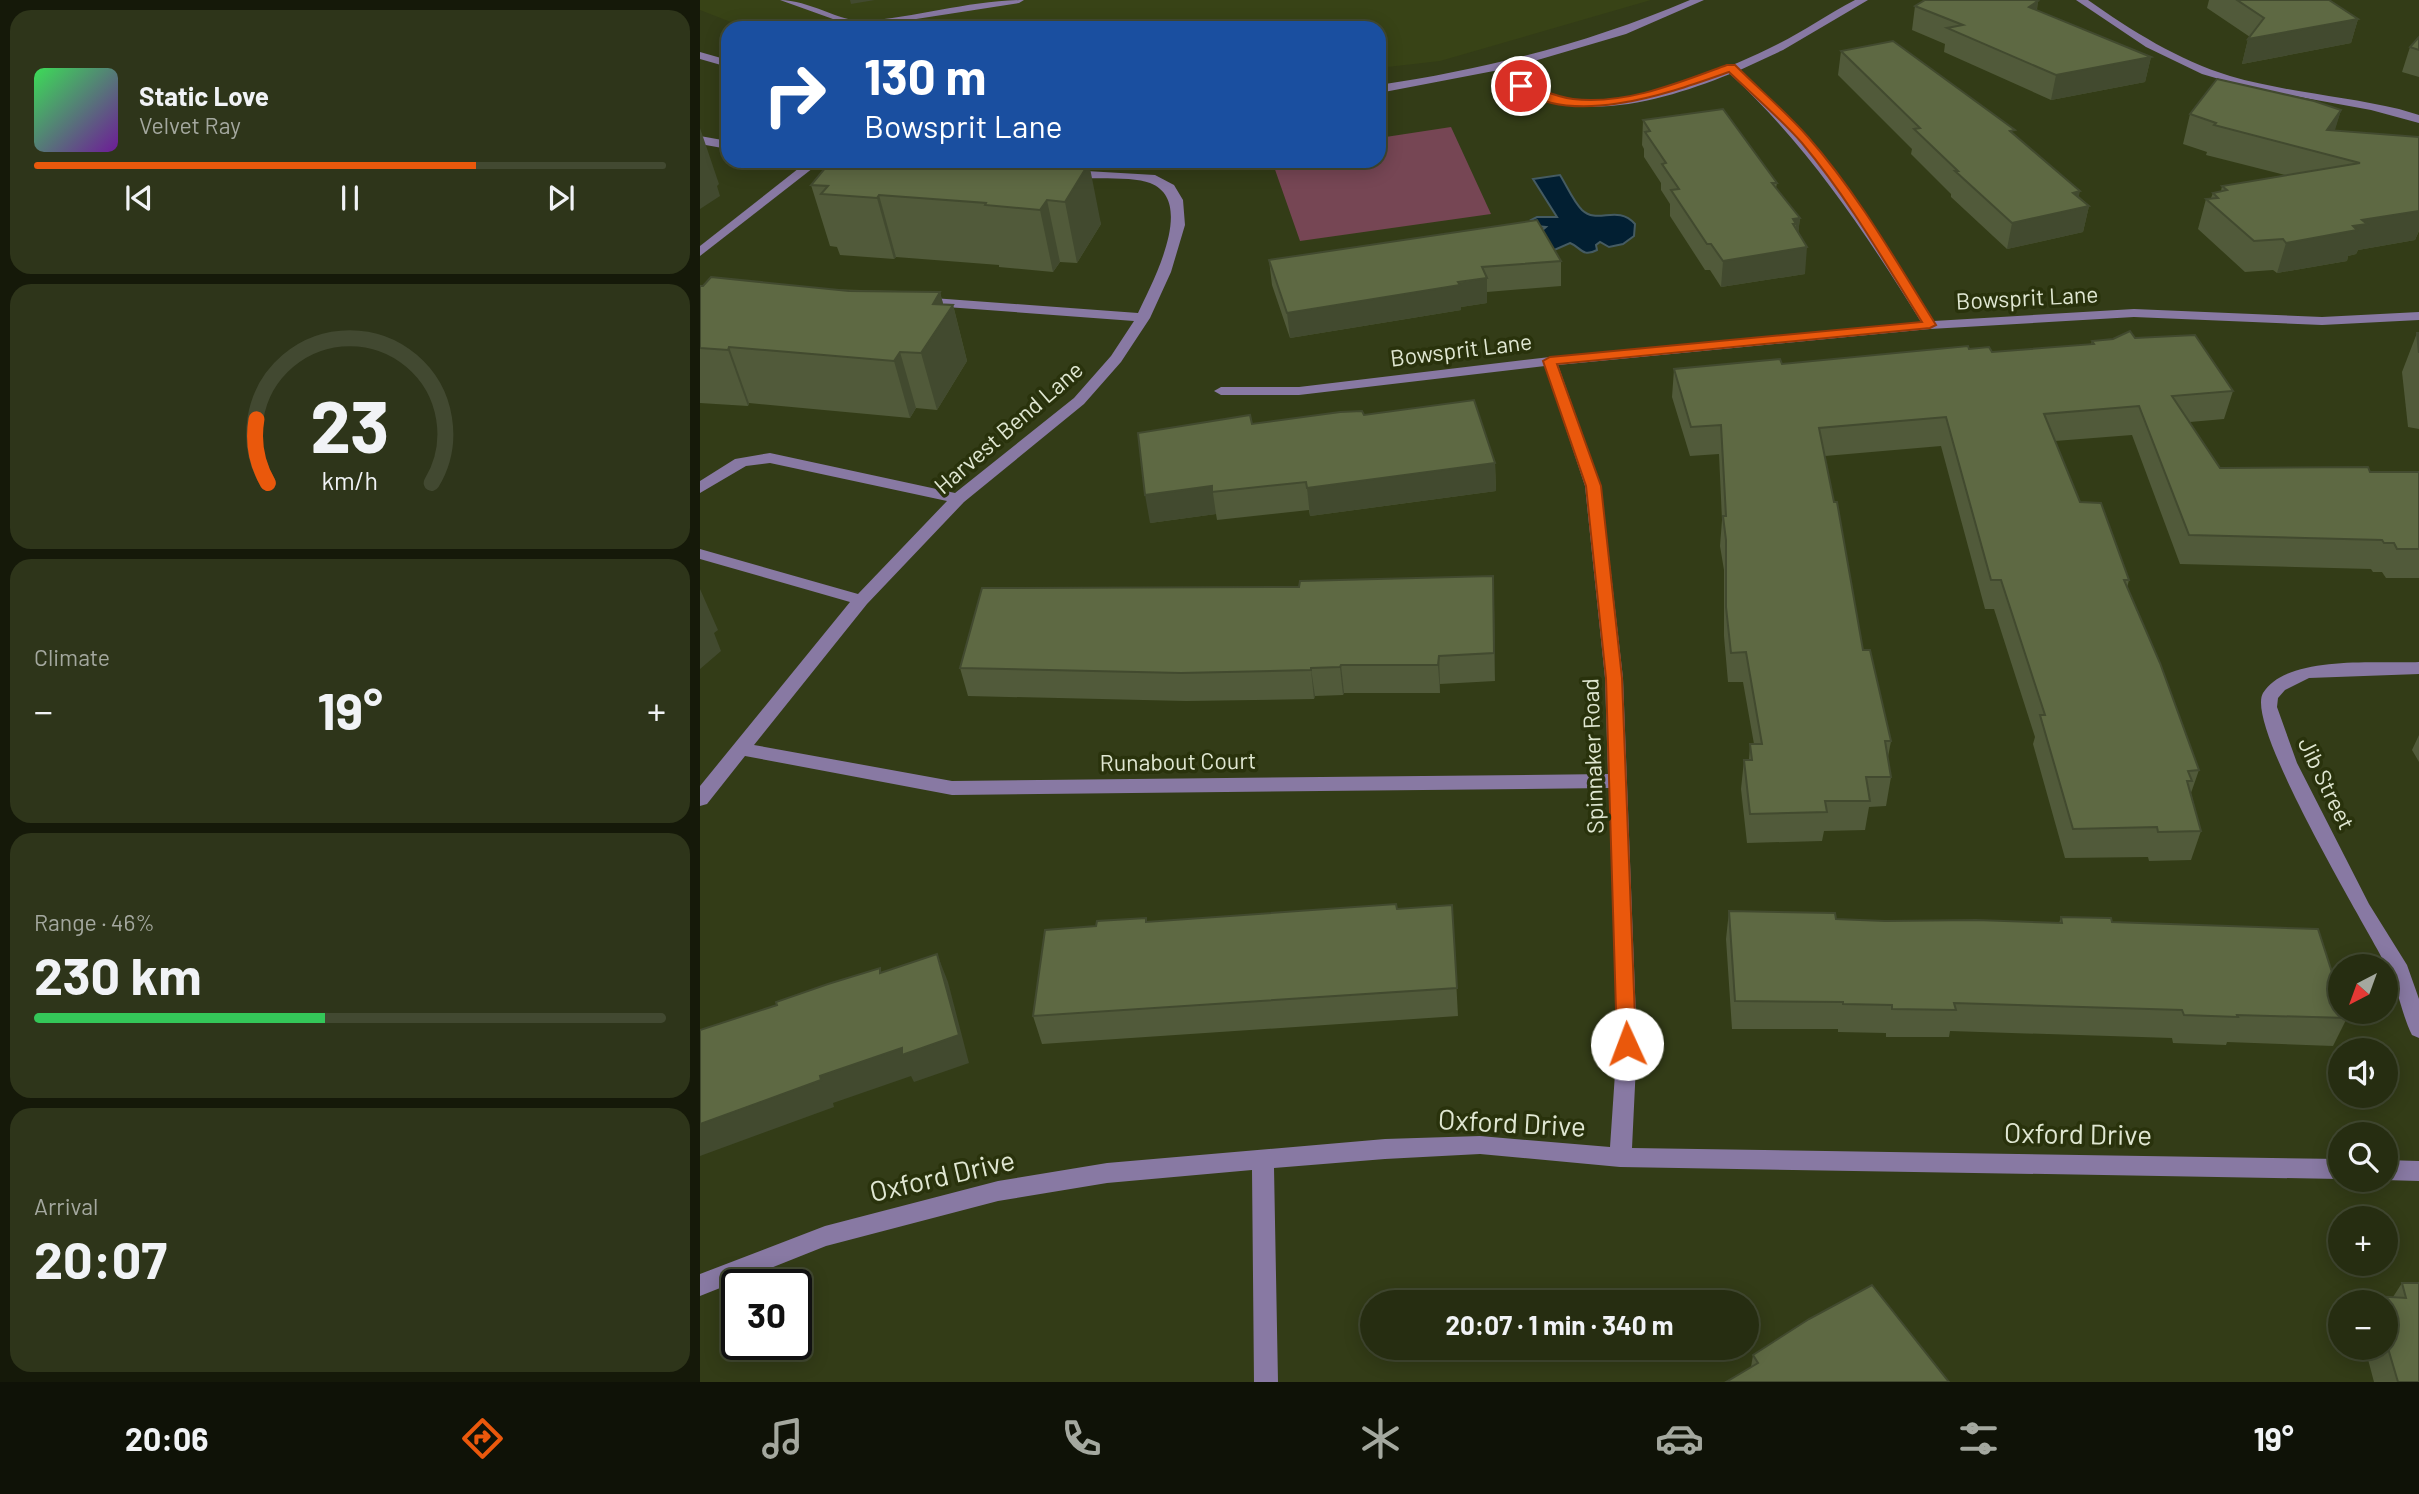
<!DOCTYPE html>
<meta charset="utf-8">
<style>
body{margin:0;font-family:Barlow,sans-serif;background:#2e351a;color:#f1f3f6;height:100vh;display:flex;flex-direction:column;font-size:26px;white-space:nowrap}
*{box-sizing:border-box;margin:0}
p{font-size:23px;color:#a4a89f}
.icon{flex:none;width:38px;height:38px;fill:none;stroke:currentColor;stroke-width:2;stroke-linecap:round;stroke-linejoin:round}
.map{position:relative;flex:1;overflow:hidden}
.side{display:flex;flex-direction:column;gap:10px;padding:10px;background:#151909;width:700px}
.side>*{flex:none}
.top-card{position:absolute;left:21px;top:21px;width:665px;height:147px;border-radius:21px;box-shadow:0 4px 18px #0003,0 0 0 2px #424931;background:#1a4fa0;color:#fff;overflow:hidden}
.needle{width:46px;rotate:221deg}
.fabs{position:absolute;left:1628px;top:954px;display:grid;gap:14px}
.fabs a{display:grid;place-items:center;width:70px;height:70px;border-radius:50%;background:#262d11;box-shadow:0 4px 18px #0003,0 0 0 2px #424931;font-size:35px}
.speed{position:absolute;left:21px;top:1269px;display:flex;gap:14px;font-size:35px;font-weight:700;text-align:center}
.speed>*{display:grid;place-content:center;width:91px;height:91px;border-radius:50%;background:#262d11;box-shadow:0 4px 18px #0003,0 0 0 2px #424931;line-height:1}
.speed .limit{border:4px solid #111;border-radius:10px;background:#fff;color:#111}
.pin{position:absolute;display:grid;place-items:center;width:60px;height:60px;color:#fff;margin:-30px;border:4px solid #fff;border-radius:50%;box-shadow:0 2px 7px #0007}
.me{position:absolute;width:77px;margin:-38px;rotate:358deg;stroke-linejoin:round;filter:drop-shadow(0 0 5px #0008)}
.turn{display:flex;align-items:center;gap:24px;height:147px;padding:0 28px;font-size:32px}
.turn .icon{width:91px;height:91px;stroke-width:2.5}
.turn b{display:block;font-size:49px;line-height:60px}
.big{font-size:52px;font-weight:700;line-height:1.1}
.side .widget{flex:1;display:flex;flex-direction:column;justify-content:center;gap:10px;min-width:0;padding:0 24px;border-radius:21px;background:#2e351a}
.side .dial{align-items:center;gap:0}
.dial svg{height:182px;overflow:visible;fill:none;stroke:#424931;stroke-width:7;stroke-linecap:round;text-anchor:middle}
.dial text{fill:#f1f3f6;stroke:none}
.song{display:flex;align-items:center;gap:21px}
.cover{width:84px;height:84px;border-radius:10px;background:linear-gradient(135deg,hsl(130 70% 55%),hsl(280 70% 35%))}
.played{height:7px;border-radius:4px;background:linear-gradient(90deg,#ea580c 70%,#424931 70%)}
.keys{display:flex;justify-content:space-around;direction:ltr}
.heat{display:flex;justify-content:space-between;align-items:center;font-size:38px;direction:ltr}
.charge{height:10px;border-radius:5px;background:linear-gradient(90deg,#34c759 46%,#424931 0)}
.trip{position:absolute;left:660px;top:1290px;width:399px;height:70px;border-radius:35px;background:#262d11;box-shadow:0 4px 18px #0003,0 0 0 2px #424931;font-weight:700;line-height:70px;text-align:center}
.dock{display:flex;height:112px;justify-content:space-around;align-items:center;background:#0f1207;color:#a4a89f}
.dock .icon{width:49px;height:49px}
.dock .active{color:#ea580c}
.dock b{font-size:32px;color:#f1f3f6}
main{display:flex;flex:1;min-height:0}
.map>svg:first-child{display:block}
</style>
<main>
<section class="side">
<div class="widget">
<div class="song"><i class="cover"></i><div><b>Static Love</b><p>Velvet Ray</p></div></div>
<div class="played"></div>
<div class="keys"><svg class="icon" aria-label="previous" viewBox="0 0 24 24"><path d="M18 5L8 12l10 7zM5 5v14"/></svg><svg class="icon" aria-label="pause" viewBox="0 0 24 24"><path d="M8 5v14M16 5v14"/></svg><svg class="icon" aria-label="next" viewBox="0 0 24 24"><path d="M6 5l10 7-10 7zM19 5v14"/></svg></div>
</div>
<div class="widget dial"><svg viewBox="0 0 100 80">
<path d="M14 69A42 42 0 1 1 86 69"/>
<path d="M14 69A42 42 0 0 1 9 41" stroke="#ea580c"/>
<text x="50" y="56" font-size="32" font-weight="700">23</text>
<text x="50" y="72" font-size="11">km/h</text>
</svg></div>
<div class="widget"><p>Climate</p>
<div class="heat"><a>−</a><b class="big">19°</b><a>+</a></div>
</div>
<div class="widget"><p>Range · 46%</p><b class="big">230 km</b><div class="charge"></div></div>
<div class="widget"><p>Arrival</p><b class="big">20:07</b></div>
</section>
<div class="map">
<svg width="1719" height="1382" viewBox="0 0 1719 1382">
<rect width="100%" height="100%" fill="#333c17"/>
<!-- built -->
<path fill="#384316" d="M0 0H951L740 61 679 68V28H46L0 10Z"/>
<!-- green -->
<path fill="#764654" d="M751 127 791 214 600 241 572 161H679V138Z"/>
<!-- water -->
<path fill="#021f32" stroke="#455b62" stroke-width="2" d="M860 175C867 186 873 201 882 210 898 225 917 204 935 224L934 236 923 244 909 247 900 242 896 245 897 250C882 258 881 247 870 243L852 251 840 232 846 227 837 226 831 220 837 217H857L833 179Z"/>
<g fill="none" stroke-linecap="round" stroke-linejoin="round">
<!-- minor -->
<g fill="#8879a3" fill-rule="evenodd">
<path d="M80 0C109 0 141 22 163 21 217 18 270 0 324 0L319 3 158 28Z"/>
<path d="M990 0H1004L926 34 810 68C816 73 823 82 830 86 892 124 1017 75 1076 45 1103 32 1128 14 1155 0H1168L1083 50 1040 70C1119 143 1177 230 1234 321L1434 309 1622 317 1719 312V320L1622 325 1434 317 1230 329 858 365 901 486 923 678 937 1044 932 1148 1640 1159V1179L920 1167 780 1154 685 1159 574 1168 578 1382H554L552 1170 407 1183 298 1201 126 1246 0 1296V1274L125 1226 298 1181 407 1163 685 1139 780 1136 910 1147 917 1044 909 788 252 795 45 756 7 804 0 806V786L150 602 0 559V549L158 594 247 501 70 463 46 466 0 493V481L35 459 70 453 255 493 374 398 411 356 434 321 219 305 212 301 219 297 438 313C452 283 497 201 450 183 434 176 389 179 369 178L363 174 369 170 455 175 474 185 483 200 485 225 471 272 450 318 421 362 384 404 264 502 167 604 54 745 252 781 908 774 905 678 885 486 845 366 599 395H521L514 391 521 387H599L850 357 1221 322C1165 232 1108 146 1030 74 968 99 888 123 824 92 815 87 807 77 799 70L679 93V85C787 69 889 43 990 0Z"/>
<path d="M1376 0H1388C1432 31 1478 60 1530 76 1585 92 1644 96 1699 109L1719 115V123L1671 110 1550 88 1502 74 1446 47Z"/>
<path d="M0 52 28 60V67L0 59Z"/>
<path d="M0 136 28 141V149L0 144Z"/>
<path d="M108 161H122L0 256V246Z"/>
<path d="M1719 662V674L1609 678 1585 690 1578 698 1577 707 1597 763 1669 904 1707 965 1719 999V1038L1712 1035C1701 1013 1698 987 1686 965 1666 926 1544 725 1563 693 1587 654 1678 664 1719 662Z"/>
<path d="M1685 1160 1719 1161V1181L1684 1180Z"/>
</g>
</g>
<!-- wall -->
<g fill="#515a3a">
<path d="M1225 0H1338L1337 10 1451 57 1445 82 1351 100 1244 52 1245 44 1212 30 1215 6Z"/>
<path d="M1509 0H1629L1658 19 1651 43 1542 64 1548 39 1550 37 1507 8Z"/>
<path d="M1719 37V77L1702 72 1710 47Z"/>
<path d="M1141 51 1314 134 1389 206 1383 232 1307 249 1251 197V194L1211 154 1212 149 1138 75Z"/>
<path d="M1641 110 1634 131 1719 137V231L1715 240 1658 250 1656 254 1648 256 1647 261 1577 273 1573 270 1545 272 1498 229 1506 199 1511 198 1513 193 1521 191 1522 186 1585 175 1506 155 1507 152 1483 144 1490 114Z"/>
<path d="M943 120 1077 183 1076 188 1100 218 1098 233 1105 274 1021 287 1010 270H1005L970 216V204L961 190V183L944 157V149L942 145Z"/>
<path d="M379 162 401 224 377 263 360 262 353 272 299 267V265L196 257 194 259 140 255 137 247 130 246 111 185Z"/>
<path d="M569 260 861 261V286L787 292V303L761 307V310L590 338 572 285Z"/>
<path d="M0 286 240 292 243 304 253 305 267 361 237 410 216 408 210 418 49 403 48 406 0 403Z"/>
<path d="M1717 333H1719V429L1708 427 1702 372Z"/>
<path d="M1435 338 1533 391 1524 419 1490 422 1520 468 1670 472H1719V578H1686L1682 572H1673L1671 569 1480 564 1432 435 1355 441 1380 502 1429 580 1427 588 1499 770 1491 793 1501 831 1491 860 1449 861 1448 857 1365 858 1333 744 1335 737 1294 609H1285L1241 446 1125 456 1163 650 1191 741 1188 757 1191 777 1186 806 1169 807 1165 830 1124 831 1122 841 1047 843 1041 789 1044 760H1049L1050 744H1054L1043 682H1028L1024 636V570L1020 546 1022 520 1019 454 990 456 972 397 974 369 1082 364 1269 349 1292 352 1391 344 1392 341Z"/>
<path d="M664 415 795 463 796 491 610 516 609 510 517 520 516 514 450 523 552 424Z"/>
<path d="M794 604 795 681 740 684V693H644L643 695 615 696 614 699 486 701 268 696 260 668Z"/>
<path d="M1719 735V762L1712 750Z"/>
<path d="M752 905 758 1016 342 1044 333 1016 396 926 447 922 697 909Z"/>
<path d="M1029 911 1136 919 1185 921 1359 923 1361 917 1412 922 1647 1018 1633 1046 1527 1042 1526 1045 1473 1043 1472 1038 1250 1031 1249 1037H1186V1033L1138 1032V1029H1032L1026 939Z"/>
<path d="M1702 1283H1719V1382H1674L1665 1348H1685V1302H1670L1673 1296 1693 1297Z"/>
<path d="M1053 1355 1249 1382 1051 1367Z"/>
</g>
<!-- shaded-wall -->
<g fill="#424a2f">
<path d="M150 0H175L151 4Z"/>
<path d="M1333 0H1338L1337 2 1338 1 1334 25 1329 7Z"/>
<path d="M1658 19 1651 43 1542 64 1548 39Z"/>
<path d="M1451 57 1445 82 1351 100 1356 75Z"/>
<path d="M1641 110 1632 140 1627 130Z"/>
<path d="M0 128 19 184 17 186 20 196 0 209Z"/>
<path d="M371 161H379L381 175 389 163 401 224 377 263 365 202Z"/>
<path d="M1380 191 1376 209 1389 206 1383 232 1307 249 1312 223 1373 193Z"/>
<path d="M179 195 196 257 194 259 177 198Z"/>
<path d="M347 200 360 262 353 272 340 210Z"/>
<path d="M1719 211V230L1715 240 1658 250 1656 254 1648 256 1647 261 1577 273 1586 243 1653 226 1662 220Z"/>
<path d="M1100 218 1097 244 1094 245 1096 224 1093 219Z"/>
<path d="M1107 247 1105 274 1021 287 1023 261Z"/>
<path d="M787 278V303L761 307V310L590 338 587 313Z"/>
<path d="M240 292 246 315 253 305 267 361 237 410 221 353 233 304Z"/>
<path d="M29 347 49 403 48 406 28 350Z"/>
<path d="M200 352 216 408 210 418 194 361Z"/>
<path d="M795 463 796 491 610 516 607 488Z"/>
<path d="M512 486 516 514 450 523 445 495Z"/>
<path d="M793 576 794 604 795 681 794 653Z"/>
<path d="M0 589 18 630 14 633 21 651 0 669Z"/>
<path d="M739 656 740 684V693L738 665Z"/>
<path d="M641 665 644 693 643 695 640 667Z"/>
<path d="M611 668 615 696 614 699 611 670Z"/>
<path d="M237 954 248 982 269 1063 214 1082 211 1076 133 1103 134 1107 0 1156V1124L120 1076Z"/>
</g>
<!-- building -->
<g fill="#5e6943" stroke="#424a2f" stroke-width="2">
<path d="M1225 0H1334L1338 1 1329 7 1451 57 1356 75 1247 28 1263 25 1215 6Z"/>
<path d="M1537 0H1629L1658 19 1548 39 1564 18Z"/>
<path d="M1719 37V50L1710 47Z"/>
<path d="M1193 41 1315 130 1310 131 1380 191 1373 193 1389 206 1312 223 1255 171H1258L1214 129 1220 128 1141 51Z"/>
<path d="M1517 79 1614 101 1641 110 1627 130 1719 137V211L1662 220 1667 224 1653 226 1657 230 1586 243 1583 239 1554 241 1506 199 1518 198 1513 193 1527 190 1522 186 1660 163 1514 125 1516 123 1490 114Z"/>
<path d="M1023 109 1077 183H1072L1100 218 1093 219 1096 224H1093L1107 247 1023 261 1011 244H1007L971 190 979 189 962 164 966 163 945 132 950 131 943 120Z"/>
<path d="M131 161H371L389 163 365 202 347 200 340 210 285 205 286 203 179 195 177 198 121 194 128 186 111 185Z"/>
<path d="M837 220 861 261 782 267 787 278 758 282 760 285 587 313 569 260Z"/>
<path d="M11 277 149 291 240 292 233 304 253 305 221 353 200 352 194 361 29 347 28 350 0 348V286H3Z"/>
<path d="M1430 331 1435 338 1495 335 1533 391 1472 396 1520 468 1668 467 1670 472H1719V549H1697L1694 543H1684L1682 540 1489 535 1439 406 1344 414 1380 502 1401 503 1429 580H1424L1460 663 1499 770 1488 771 1492 781H1487L1501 831 1458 832 1457 827 1373 829 1340 715H1345L1301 580H1291L1246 417 1119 428 1134 502H1137L1163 650H1170L1191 741H1185L1191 777H1166L1170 801H1125L1127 812 1050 814 1044 760H1052L1050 744H1062L1046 652 1031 653 1026 607V540L1023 516H1026L1021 425 991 427 974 369 1080 359 1082 364 1268 346 1269 349 1289 347 1292 352 1394 344 1392 341 1413 339Z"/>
<path d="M1717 333H1719V353Z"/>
<path d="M774 400 795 463 607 488 606 482 512 492V486L445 495 438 433 550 415 552 424 640 412 662 411 664 415Z"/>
<path d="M793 576 794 653 739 656 738 665H641L640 667 611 668V670L481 673 260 668 282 588 599 587 600 581Z"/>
<path d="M696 904 697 909 752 905 757 988 333 1016 345 930 396 926 397 921 446 918V922Z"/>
<path d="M1029 911 1135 913 1136 919 1185 921 1276 920 1362 923 1361 917 1411 918 1412 922 1618 929 1640 997V1012H1645L1647 1018 1537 1015 1538 1017 1484 1015 1482 1010 1254 1003 1256 1010 1192 1009V1005L1143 1004V1002L1035 1001Z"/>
<path d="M237 954 259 1035 202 1055V1048L120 1076 121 1080 0 1124V1030L77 1005 76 1002 128 984 180 968V973Z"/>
<path d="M1702 1283H1719V1382H1698L1685 1338V1302H1675L1673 1296 1706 1298Z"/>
<path d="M1172 1285 1249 1382H1026L1058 1363 1053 1355 1109 1319Z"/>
</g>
<!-- route -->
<path fill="#ea580c" stroke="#983908" stroke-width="2" d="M1027 65H1035C1059 89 1086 112 1108 137 1158 194 1196 261 1236 325L1230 328 857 364 901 486 922 678 936 1044 934 1049 927 1052 920 1049 917 1044 906 678 886 486 843 361 850 357 1222 322C1184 261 1148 198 1102 143 1080 118 1053 95 1029 72 972 92 870 130 816 86L821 83C838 88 855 97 873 99 926 105 978 83 1027 65Z"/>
<g text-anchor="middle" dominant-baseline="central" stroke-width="7" stroke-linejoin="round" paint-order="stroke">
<!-- street labels -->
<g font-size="23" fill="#e0e7d2" stroke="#29320c">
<text transform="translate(1327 297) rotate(-3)">Bowsprit Lane</text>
<text transform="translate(761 349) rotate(-7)">Bowsprit Lane</text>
<text transform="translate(308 427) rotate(-41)">Harvest Bend Lane</text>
<text transform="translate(892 756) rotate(-92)">Spinnaker Road</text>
<text transform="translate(478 761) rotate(-1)">Runabout Court</text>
<text transform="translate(1627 783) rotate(64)">Jib Street</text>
</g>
<!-- near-street labels -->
<g font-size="28" fill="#e0e7d2" stroke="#29320c">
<text transform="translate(812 1122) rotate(3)">Oxford Drive</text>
<text transform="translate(1378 1133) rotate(1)">Oxford Drive</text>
<text transform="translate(242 1175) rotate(-13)">Oxford Drive</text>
</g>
</g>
</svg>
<div class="fabs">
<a><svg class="needle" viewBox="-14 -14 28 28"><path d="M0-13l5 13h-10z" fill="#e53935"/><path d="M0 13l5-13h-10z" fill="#a4a89f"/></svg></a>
<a><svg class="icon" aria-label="sound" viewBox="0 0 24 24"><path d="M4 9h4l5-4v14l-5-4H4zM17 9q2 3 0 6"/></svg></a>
<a><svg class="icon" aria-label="search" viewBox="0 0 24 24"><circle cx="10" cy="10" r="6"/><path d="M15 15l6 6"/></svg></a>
<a>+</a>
<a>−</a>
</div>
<div class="speed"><div class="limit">30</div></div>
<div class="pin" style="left:821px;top:86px;background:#d93025"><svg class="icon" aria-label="arrive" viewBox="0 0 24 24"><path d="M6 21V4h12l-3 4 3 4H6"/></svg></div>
<svg class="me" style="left:927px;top:1044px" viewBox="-20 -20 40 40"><circle r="19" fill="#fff"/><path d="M0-13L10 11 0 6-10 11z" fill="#ea580c"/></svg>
<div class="trip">20:07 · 1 min · 340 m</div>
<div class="top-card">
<div class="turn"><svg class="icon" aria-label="right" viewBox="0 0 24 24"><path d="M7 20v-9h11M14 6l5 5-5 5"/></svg><div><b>130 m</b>Bowsprit Lane</div></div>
</div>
</div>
</main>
<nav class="dock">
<b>20:06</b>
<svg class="icon active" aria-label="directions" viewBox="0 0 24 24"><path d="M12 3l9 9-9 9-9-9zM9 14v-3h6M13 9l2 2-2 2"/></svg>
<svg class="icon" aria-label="music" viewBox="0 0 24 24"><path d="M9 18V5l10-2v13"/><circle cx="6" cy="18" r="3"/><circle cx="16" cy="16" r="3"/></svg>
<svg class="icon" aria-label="phone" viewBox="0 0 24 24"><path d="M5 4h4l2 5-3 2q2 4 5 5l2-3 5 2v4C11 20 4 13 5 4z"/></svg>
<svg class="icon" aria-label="climate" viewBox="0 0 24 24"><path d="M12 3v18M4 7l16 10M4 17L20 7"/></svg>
<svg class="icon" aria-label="car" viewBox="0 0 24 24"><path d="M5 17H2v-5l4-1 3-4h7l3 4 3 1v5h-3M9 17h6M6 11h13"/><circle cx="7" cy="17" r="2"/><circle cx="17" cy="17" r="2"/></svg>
<svg class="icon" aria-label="filters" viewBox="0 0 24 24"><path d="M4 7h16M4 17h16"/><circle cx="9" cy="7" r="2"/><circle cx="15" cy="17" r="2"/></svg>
<b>19°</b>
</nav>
